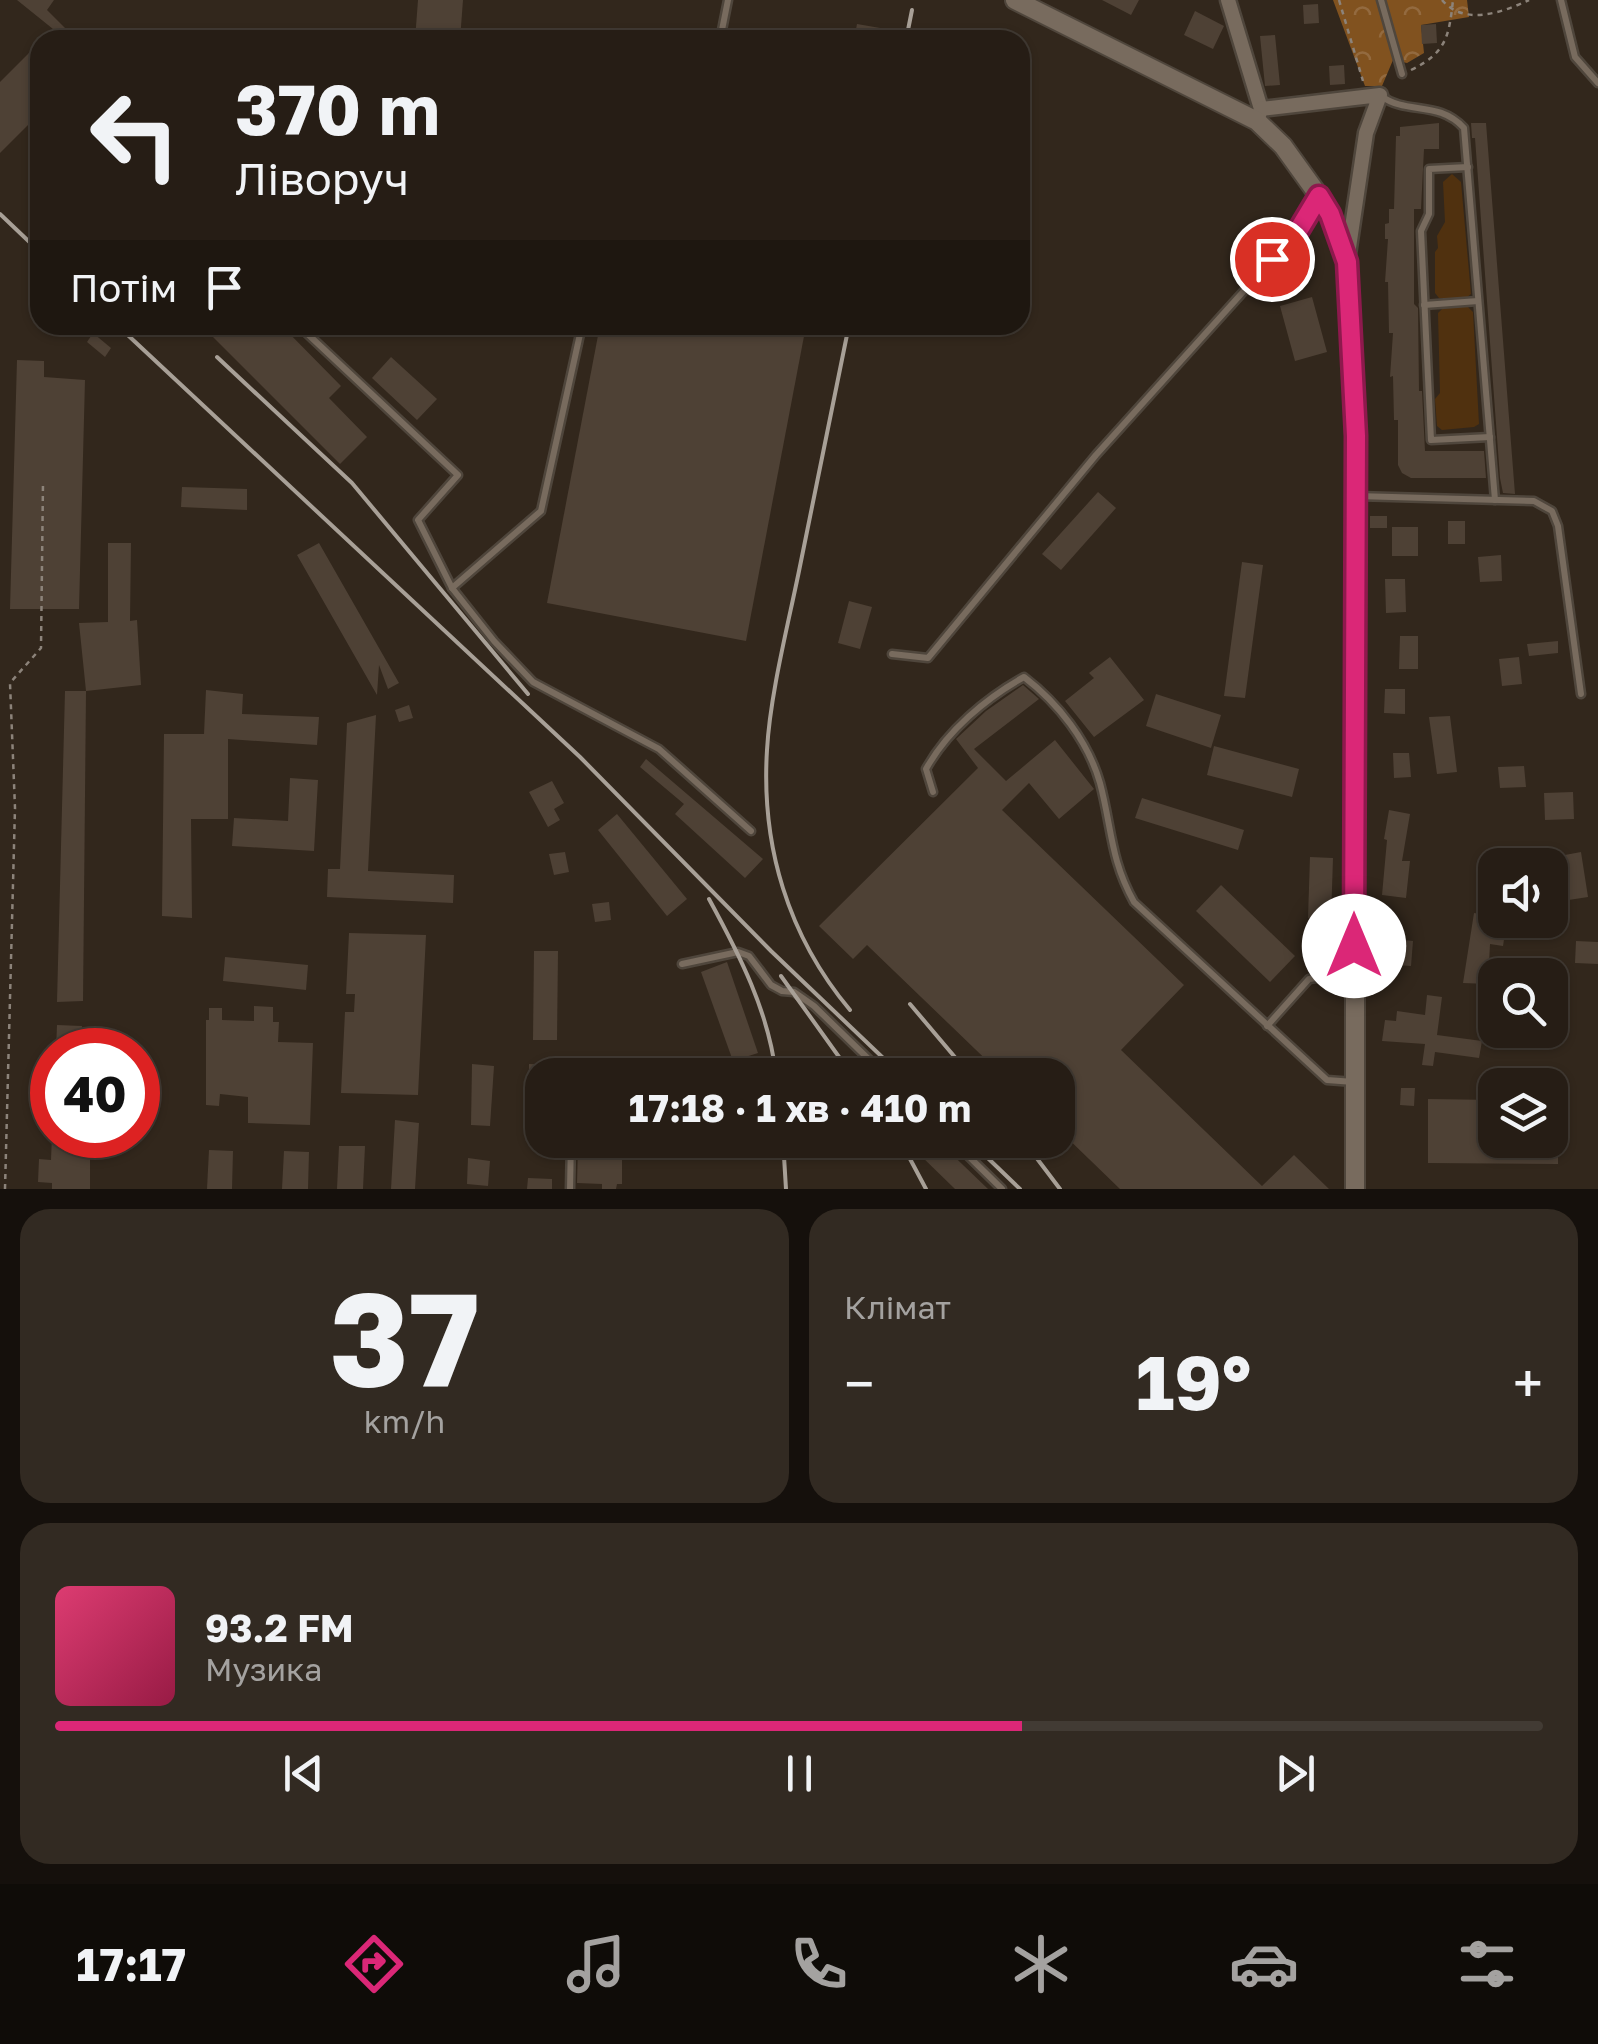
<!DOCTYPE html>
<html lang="uk">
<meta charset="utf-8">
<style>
body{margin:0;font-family:"Golos Text",sans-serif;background:#322a22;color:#f1f3f6;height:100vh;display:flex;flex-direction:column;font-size:38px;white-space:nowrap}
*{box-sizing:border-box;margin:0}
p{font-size:32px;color:#a4a2a0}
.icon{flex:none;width:55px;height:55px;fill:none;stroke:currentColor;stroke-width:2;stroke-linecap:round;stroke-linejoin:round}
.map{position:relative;height:1189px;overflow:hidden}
.panel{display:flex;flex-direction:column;gap:20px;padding:20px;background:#15100c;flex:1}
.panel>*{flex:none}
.hud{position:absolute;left:30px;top:30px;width:1000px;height:305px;border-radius:30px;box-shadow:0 2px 8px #0004,0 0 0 2px #423b34;background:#261d15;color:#f1f3f6;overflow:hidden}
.buttons{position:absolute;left:1478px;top:848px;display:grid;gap:20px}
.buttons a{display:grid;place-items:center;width:90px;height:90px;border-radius:20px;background:#261d15;box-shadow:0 2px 8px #0004,0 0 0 2px #423b34;font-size:50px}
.speed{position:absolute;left:30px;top:1028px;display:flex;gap:20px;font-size:50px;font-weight:700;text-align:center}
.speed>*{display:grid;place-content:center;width:130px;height:130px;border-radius:50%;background:#261d15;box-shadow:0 2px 8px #0004,0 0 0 2px #423b34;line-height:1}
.speed .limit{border:15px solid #d22;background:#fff;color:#111}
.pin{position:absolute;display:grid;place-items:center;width:85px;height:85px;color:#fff;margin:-42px;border:5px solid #fff;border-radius:50%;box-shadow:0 2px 10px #0007}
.me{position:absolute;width:110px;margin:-55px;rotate:0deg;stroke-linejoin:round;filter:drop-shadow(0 0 8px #0008)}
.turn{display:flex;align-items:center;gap:35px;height:210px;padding:0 40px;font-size:45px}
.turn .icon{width:130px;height:130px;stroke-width:2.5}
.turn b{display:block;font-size:70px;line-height:85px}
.then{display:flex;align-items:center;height:95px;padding:0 40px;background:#0003;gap:20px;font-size:38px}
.big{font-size:75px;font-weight:700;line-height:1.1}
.panel .card{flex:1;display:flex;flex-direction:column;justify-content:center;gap:15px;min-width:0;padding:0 35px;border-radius:30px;background:#322a22}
.panel .dial{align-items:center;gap:0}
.dial b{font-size:130px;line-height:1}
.song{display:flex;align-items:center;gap:30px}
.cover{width:120px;height:120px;border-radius:15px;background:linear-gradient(135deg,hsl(340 70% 55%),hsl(340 70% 35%))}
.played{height:10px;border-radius:5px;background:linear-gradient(90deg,#db2777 65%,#423b34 65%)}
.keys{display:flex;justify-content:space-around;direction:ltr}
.heat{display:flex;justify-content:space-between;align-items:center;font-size:55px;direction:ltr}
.panel .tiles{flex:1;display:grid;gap:20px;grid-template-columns:1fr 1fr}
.card:last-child{grid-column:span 2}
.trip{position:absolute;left:525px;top:1058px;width:550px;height:100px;border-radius:30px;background:#261d15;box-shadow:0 2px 8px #0004,0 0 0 2px #423b34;font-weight:700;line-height:100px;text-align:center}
.tab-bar{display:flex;height:160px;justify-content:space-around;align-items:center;background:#0f0c08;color:#a4a2a0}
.tab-bar .icon{width:70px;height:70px}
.tab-bar .on{color:#db2777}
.tab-bar b{font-size:45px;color:#f1f3f6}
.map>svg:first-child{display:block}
</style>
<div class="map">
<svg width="1598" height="1189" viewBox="0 0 1598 1189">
<defs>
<pattern id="forest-crowns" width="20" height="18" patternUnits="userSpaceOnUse" patternTransform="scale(2.5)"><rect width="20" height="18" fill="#81521f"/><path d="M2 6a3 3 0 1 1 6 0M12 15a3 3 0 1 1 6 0" fill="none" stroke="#936a3f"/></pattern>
</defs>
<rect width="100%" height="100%" fill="#32271c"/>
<!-- forest -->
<path fill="url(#forest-crowns)" d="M1333 0H1467L1469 17 1421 25 1424 53 1407 63 1393 60 1382 86H1365Z"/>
<!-- park -->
<g fill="#50310f">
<path d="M1452 174 1461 182 1471 294 1466 298H1439L1435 293V252L1438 248 1437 236 1445 222 1443 182Z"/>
<path d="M1444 307H1468L1473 312 1479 424 1474 427 1442 430 1437 426 1435 399 1440 393 1438 313Z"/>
</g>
<!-- building -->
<g fill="#4e4135">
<path d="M17 0H54L47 10 77 40H42L53 29Z"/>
<path d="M418 0H463L460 40H415Z"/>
<path d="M1102 0H1139L1131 15Z"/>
<path d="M1318 4 1319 23 1304 24 1303 5Z"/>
<path d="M1195 11 1224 26 1213 49 1184 35Z"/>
<path d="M857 24 915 34 914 40H854Z"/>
<path d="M1436 24 1437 43 1422 44 1421 25Z"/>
<path d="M1275 35 1280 85 1265 86 1260 36Z"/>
<path d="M40 42V113L0 153V82Z"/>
<path d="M1344 65 1345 84 1330 85 1329 66Z"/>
<path d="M1439 123V149H1424L1421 209H1414V304L1418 308 1419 391H1422L1425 451H1484L1486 478H1411L1402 473 1398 465V420H1394L1393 376 1390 377 1393 333H1389L1388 282H1385L1388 239H1385V224L1389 223V209H1394L1396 136H1400V127Z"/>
<path d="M1471 123H1486L1515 494 1503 493 1500 478 1475 138H1472Z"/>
<path d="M1312 297 1327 352 1295 361 1280 306Z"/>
<path d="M201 325H281L341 386 329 398 367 437 340 464Z"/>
<path d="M600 325H772L805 331 746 641 547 603Z"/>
<path d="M93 333 111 348 105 357 87 342Z"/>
<path d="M391 357 437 399 417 420 372 378Z"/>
<path d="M17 360 44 361V377L85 380 79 609H10Z"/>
<path d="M182 487 247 489V510L181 507Z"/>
<path d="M1098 492 1116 508 1061 570 1042 554Z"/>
<rect x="1370" y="516" width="17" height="12"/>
<rect x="1448" y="521" width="17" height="23"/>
<rect x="1392" y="527" width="26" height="29"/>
<path d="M108 543H131L130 621 137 620 141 685 86 691 79 623 108 622Z"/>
<path d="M319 543 399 683 388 689 379 665 377 695 297 555Z"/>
<path d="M1501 555 1502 581 1480 582 1478 557Z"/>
<path d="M1242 562 1263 565 1245 698 1224 696Z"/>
<path d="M1385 579H1405L1406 612 1386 613Z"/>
<path d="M849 601 872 607 860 649 838 643Z"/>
<path d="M1400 636H1418V669H1399Z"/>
<path d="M1558 641V653L1529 656 1527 644Z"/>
<path d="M1110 657 1144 700 1094 737 1065 701 1094 678 1089 673Z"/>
<path d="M1519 657 1522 684 1502 686 1499 659Z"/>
<path d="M1023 685 1039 699 974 749 1006 781 1055 740 1094 789 1059 819 1029 783 1002 810 1184 985 1121 1050 1262 1186 1294 1155 1329 1189H1120L1058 1129V1075H1002L867 945 853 959 819 926 978 768 956 739 986 711Z"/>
<path d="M1385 689H1405V714L1384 713Z"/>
<path d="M206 690 243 694 242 714 319 717 317 745 228 739V819H191L192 918 162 916 164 734H204Z"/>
<path d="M65 691H86L83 1001 57 1002Z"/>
<path d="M1156 694 1221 715 1211 748 1146 726Z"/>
<path d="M409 705 413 718 399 722 395 710Z"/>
<path d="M376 715 368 871 454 875 453 903 327 897 328 869H340L347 723Z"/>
<path d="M1450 716 1457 772 1437 774 1429 717Z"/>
<path d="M1214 746 1299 769 1292 797 1207 775Z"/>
<path d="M1393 753H1409L1411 777 1394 778Z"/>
<path d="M646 759 763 859 745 878 675 814 684 804 640 767Z"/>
<path d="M1524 766 1526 787 1500 788 1498 767Z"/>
<path d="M290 778 318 780 314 851 232 846 234 818 288 821Z"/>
<path d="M552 781 564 803 554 809 560 820 548 827 529 792Z"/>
<path d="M1573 792 1574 819 1545 820 1544 793Z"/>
<path d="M1142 798 1244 830 1238 850 1135 818Z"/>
<path d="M1389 810 1410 814 1402 861H1410L1406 898 1382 895 1387 840 1384 839Z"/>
<path d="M617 814 687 899 667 916 598 830Z"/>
<path d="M565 852 569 872 554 875 549 854Z"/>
<path d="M1581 852 1588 897 1562 901 1554 857Z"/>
<path d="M1310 857 1333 858 1331 919 1308 918Z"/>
<path d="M1221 885 1295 956 1270 982 1196 911Z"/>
<path d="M609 902 611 920 595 922 592 904Z"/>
<path d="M1372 912H1384V929L1371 928Z"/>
<path d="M1474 913 1495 916V920H1507L1503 946 1490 944 1488 984 1463 983Z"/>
<path d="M349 933 426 935 418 1095 341 1093 345 1012H354L355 994H346Z"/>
<path d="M1385 938 1413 941 1411 966 1383 964Z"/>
<path d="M1576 941 1598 942V964L1575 963Z"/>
<path d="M534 951H558L557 1040H533Z"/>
<path d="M225 957 308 965 306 990 223 981Z"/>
<path d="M727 962 758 1053 733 1061 701 972Z"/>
<path d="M1427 995 1442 997 1437 1035 1482 1041 1479 1058 1435 1052 1433 1066 1422 1065 1425 1044 1382 1041 1385 1020 1396 1021 1397 1011 1425 1015Z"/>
<path d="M254 1006 273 1007V1022H279L278 1042 313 1043 310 1125 248 1123V1097L220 1094 219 1106 206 1105V1020H209V1008H222V1020L254 1021Z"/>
<path d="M57 1025 82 1026 81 1050H56Z"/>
<path d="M472 1064 494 1066 490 1126 471 1125Z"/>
<path d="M529 1064 555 1065V1075H542V1142H528Z"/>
<path d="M1401 1088H1415L1414 1106 1400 1105Z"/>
<path d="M1428 1099 1495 1100V1140H1558V1164L1428 1163Z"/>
<path d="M395 1120 419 1123 415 1189H391Z"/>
<path d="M52 1135H79V1148L90 1149V1189H52V1183L38 1182 39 1159 51 1160Z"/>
<path d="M589 1140H617V1147H622V1184H617L616 1189H602V1184L577 1183 578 1145H589Z"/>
<path d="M930 1140H937L988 1189H955L917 1152Z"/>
<path d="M339 1146H365L363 1189H337Z"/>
<path d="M209 1150 233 1151 232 1189H207Z"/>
<path d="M284 1151 309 1152 308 1189H282Z"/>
<path d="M468 1158 490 1161 488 1186 467 1184Z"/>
<path d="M528 1178 552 1179V1189H527Z"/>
</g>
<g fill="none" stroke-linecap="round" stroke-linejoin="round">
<defs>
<g id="service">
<path d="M1381 0 1402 74"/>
<path d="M1561 0 1575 57 1598 83"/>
<path d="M720 40 728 0"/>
<path d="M1381 96C1407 115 1438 100 1464 128L1495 500"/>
<path d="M1468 167 1429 169V214L1421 231 1431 440 1490 437"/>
<path d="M1424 305 1478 301"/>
<path d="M298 325 458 475 418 520 452 588 494 641 533 682 659 749 751 831"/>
<path d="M1356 496 1534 501 1552 511 1558 526 1581 694"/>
<path d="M452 588 541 511 582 325"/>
<path d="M892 654 928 658 1096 455 1298 231 1316 201"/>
<path d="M933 792 926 769C947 731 986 698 1024 677 1058 703 1088 741 1100 783 1112 828 1110 859 1134 902L1327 1080 1354 1082"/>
<path d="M682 964 738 952 749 956 771 985 782 991 794 992 814 1006 885 1075"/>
<path d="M1267 1026 1309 979C1331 977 1339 969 1350 951"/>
<path d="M952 1140 1002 1189"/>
<path d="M570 1189 571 1140"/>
</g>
<g id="minor">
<path d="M1228 0 1261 109 1259 115"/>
<path d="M1261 109 1380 95 1366 133 1347 261"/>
</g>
<path id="tertiary" d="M1015 0 1257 121 1283 146 1319 196 1330 214 1347 262 1355 436V1189"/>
</defs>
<!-- service casing -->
<use href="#service" stroke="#4f463c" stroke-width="11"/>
<!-- minor casing -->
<use href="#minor" stroke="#4f463c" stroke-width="19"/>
<!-- tertiary casing -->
<use href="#tertiary" stroke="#4f463c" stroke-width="22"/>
<!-- path -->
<g stroke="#8c837a" stroke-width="2.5" stroke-dasharray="5 5" stroke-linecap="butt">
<path d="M1339 0 1363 81"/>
<path d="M1442 0C1464 26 1501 13 1529 0"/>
<path d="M1411 70C1446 53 1449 37 1453 0"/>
<path d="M5 1189 15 808 10 683 41 648 43 482"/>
</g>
<!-- service -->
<use href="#service" stroke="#786b5e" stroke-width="6"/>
<!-- minor -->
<use href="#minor" stroke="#786b5e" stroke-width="14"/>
<!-- tertiary -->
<use href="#tertiary" stroke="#786b5e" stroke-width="18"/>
<!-- rail -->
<g stroke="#a8a097" stroke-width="4">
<path d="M906 40 912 10"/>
<path d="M0 214 40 252"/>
<path d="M117 325 580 757 771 951 901 1075"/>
<path d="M849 325C832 407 816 489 799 571 788 625 770 695 767 750 761 846 788 936 850 1010"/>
<path d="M217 357 352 483 528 694"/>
<path d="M709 899C739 954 769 1012 776 1075"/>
<path d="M781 976 852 1075"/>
<path d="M910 1004 970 1075"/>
<path d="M783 1140 786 1189"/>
<path d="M900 1140 926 1189"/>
<path d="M969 1140 1020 1189"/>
<path d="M1023 1140 1060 1189"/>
</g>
</g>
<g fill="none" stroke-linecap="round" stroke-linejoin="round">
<defs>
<path id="route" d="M1272 259 1298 231 1319 196 1330 214 1347 262 1356 436 1354 946"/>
</defs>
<!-- route casing -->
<use href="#route" stroke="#8e194d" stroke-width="25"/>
<!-- route -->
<use href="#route" stroke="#db2777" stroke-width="18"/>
</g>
</svg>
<div class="buttons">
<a><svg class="icon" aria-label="sound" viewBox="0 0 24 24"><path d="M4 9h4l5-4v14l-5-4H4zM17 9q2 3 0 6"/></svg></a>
<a><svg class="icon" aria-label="search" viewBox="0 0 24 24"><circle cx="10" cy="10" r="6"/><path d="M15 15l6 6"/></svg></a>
<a><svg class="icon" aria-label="layers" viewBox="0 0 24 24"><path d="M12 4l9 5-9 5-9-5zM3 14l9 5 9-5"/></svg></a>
</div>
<div class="speed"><div class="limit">40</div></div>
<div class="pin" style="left:1272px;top:259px;background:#d93025"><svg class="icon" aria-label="arrive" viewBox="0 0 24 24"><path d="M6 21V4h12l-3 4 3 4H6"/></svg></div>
<svg class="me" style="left:1354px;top:946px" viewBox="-20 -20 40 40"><circle r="19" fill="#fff"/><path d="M0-13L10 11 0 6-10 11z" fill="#db2777"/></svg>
<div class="trip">17:18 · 1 хв · 410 m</div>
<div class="hud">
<div class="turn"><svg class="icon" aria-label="left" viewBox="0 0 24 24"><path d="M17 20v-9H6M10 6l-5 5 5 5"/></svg><div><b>370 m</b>Ліворуч</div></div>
<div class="then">Потім<svg class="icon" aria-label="arrive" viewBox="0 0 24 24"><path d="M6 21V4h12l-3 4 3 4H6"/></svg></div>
</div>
</div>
<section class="panel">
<div class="tiles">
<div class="card dial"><b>37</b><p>km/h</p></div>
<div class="card"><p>Клімат</p>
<div class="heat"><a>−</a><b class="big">19°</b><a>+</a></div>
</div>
<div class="card">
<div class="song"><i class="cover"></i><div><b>93.2 FM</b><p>Музика</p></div></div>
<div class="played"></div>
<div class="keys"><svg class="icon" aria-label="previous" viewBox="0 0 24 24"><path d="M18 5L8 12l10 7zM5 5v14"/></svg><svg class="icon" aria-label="pause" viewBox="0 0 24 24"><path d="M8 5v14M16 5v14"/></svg><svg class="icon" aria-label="next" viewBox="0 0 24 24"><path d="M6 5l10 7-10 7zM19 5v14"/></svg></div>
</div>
</div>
</section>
<nav class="tab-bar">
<b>17:17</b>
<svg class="icon on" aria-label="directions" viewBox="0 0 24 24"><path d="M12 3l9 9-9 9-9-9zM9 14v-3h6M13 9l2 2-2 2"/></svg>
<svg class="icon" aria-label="music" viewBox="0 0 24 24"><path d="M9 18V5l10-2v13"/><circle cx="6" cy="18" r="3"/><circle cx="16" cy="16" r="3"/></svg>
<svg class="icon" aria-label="phone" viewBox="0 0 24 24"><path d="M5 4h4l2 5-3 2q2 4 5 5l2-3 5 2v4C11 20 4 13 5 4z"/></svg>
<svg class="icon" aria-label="climate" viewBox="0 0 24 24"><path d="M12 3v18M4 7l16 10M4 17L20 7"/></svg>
<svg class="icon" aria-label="car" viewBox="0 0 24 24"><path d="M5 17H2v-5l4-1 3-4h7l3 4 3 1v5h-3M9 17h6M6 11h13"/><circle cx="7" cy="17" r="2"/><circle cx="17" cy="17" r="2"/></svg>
<svg class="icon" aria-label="filters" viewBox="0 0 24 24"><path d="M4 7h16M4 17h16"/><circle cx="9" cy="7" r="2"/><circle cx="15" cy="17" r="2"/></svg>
</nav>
